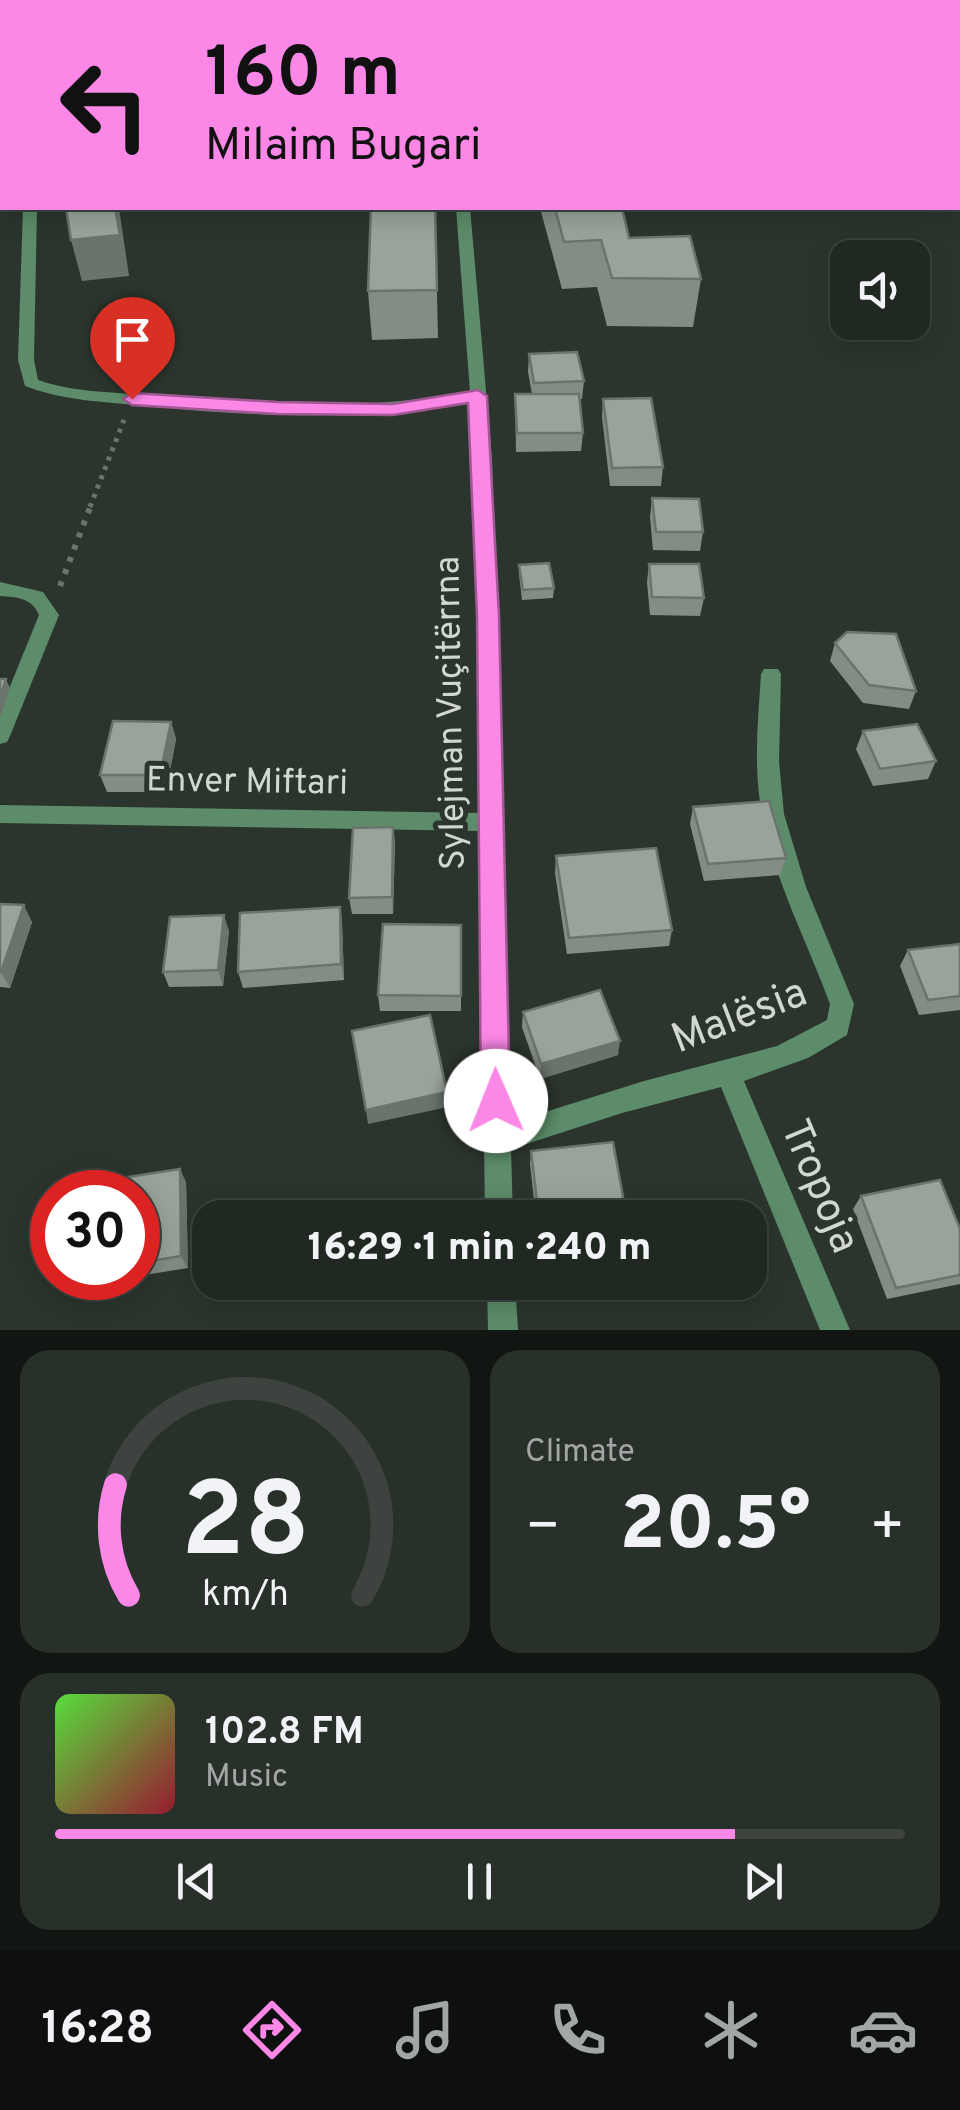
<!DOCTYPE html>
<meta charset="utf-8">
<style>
body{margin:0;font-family:Overpass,sans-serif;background:#28302a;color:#f1f3f6;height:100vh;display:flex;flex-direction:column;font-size:38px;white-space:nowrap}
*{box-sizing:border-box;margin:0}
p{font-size:32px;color:#a2a6a5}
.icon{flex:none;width:55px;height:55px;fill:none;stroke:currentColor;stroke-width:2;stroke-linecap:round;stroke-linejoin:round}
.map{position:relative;height:1330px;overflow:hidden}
.panel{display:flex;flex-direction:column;gap:20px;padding:20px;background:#121613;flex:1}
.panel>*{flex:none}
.top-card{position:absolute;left:0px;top:0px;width:960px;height:210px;box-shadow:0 5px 25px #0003,0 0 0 2px #3d4440;background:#fb87e6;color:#111;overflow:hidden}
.buttons{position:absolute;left:830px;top:240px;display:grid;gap:20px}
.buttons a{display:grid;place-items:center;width:100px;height:100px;border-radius:20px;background:#202822;box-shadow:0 5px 25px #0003,0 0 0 2px #3d4440;font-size:50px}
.speed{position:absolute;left:30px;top:1170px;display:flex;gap:20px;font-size:50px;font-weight:700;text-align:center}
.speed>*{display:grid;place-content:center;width:130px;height:130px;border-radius:50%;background:#202822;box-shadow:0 5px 25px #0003,0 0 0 2px #3d4440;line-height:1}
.speed .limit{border:15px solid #d22;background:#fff;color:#111}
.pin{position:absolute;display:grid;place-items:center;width:85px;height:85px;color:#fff;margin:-102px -42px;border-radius:50% 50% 50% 0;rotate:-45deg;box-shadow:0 0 10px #0007}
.pin .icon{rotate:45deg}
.me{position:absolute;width:110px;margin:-55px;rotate:359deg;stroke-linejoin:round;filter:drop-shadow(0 0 8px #0008)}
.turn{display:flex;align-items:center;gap:35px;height:210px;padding:0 40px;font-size:45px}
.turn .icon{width:130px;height:130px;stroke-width:2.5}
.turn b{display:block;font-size:70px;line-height:85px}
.big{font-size:75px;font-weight:800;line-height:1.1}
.panel .card{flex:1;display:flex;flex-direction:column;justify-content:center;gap:15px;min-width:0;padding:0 35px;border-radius:30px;background:#28302a}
.panel .dial{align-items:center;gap:0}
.dial svg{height:260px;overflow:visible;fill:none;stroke:#3d4440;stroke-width:7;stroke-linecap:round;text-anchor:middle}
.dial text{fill:#f1f3f6;stroke:none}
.song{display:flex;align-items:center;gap:30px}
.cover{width:120px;height:120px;border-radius:15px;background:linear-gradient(135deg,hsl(110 70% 55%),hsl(350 70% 35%))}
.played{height:10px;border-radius:5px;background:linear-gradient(90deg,#fb87e6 80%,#3d4440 80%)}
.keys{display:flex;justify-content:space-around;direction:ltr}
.heat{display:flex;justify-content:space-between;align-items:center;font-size:55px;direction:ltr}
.panel .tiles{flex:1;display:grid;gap:20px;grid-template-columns:1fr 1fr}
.card:last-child{grid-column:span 2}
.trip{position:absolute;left:192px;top:1200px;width:575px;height:100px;border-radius:30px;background:#202822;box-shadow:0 5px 25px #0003,0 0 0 2px #3d4440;font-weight:800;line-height:100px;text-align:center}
.dock{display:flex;height:160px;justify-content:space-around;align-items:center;background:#0d100e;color:#a2a6a5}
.dock .icon{width:70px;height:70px}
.dock .on{color:#fb87e6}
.dock b{font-size:45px;color:#f1f3f6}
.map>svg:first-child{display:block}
</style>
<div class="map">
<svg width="960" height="1330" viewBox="0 0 960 1330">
<rect width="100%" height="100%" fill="#2b352d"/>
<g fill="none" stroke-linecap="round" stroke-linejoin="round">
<!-- path-far1 -->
<path stroke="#6a736c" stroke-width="5" stroke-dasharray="4 6" stroke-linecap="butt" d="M90 507 124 420"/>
<!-- path -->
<path stroke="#6a736c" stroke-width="6" stroke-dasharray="5 8" stroke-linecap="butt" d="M60 586 91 505"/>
<!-- service -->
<g fill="#5c8c69" fill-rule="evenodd">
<rect x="99" y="0" width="10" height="2"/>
<rect x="293" y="0" width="10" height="2"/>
<path d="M958 47H960V59L958 58Z"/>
<path d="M960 103V112L958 113V104Z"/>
</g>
<!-- minor -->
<g fill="#5c8c69" fill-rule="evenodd">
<rect x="958" y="40" width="2" height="6"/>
<path d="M23 208H37L34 360 38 380C72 392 110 392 145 395 254 406 362 411 470 392L456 208H470L492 459 510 1123 644 1081 777 1046 827 1020 830 1004C807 941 774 880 762 814 753 768 758 720 761 674L764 669H778L781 674 779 762 784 814 806 887 854 1004 847 1035 808 1058 744 1081 850 1330H820L721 1087 622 1113 511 1149 513 1218H485L480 831 0 823V805L479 813 474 459 470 402C363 421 255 417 147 406 106 402 64 401 25 386L18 360Z"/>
<path d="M0 582 43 592 59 615 10 736 7 742 0 744V711L39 615C32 598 17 597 0 596Z"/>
<path d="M487 1282H515L518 1330H488Z"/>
</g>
</g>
<!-- wall -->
<g fill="#838d84">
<path d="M0 0H89V2H2V107H0Z"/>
<path d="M112 0H287V2H113Z"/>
<rect x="319" y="0" width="305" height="2"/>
<path d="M724 0H824V2H723Z"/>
<path d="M435 208 438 338 372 340 368 291Z"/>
<path d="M540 208H622L629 238 701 279 693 327 607 326 597 287 562 289Z"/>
<path d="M529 354 584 381 582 399H579L583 433 581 451 516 452 515 394H532L528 372Z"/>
<path d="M603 399 663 467 661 486H610L602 417Z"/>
<path d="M652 498 703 532 700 551 653 550 650 517Z"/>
<path d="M649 564 704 598 700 616 650 615 647 582Z"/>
<path d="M519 565 554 588 553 598 522 600 519 574Z"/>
<path d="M835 643 916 691 909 709 863 703 830 661Z"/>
<path d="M171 722 176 739 166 792H107L100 775Z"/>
<path d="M863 731 936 761 928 779 873 786 856 749Z"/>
<path d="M693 807 786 858 780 875 704 881 690 824Z"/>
<path d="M393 827 395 844 393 914H352L349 898Z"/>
<path d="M556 856 672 930 669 946 567 954 555 873Z"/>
<path d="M0 904 32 922 10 988 0 987Z"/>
<path d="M340 907 342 923 344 980 243 988 238 972Z"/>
<path d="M461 925V1011H380L378 995Z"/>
<path d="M229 931 223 986 169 987 163 972Z"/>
<path d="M960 944V1010L919 1015 900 966 908 950Z"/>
<path d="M523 1012 618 1055 540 1079 522 1027Z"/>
<path d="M531 1151 625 1208 622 1218H536L530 1164Z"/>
<path d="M186 1182 188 1268 138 1276V1192Z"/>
<path d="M861 1196 960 1229V1284L887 1299 853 1209Z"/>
<path d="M106 1278H130L109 1281Z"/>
</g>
<!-- shaded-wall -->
<g fill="#6a736c">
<path d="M0 40 2 47V107H0Z"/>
<path d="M115 208H119L129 276 82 281 71 240Z"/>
<path d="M6 679 10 688 0 718V697Z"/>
<path d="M171 722 176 739 166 792 160 775Z"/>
<path d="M393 827 395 844 393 914 392 897Z"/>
<path d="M24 905 32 922 10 988 1 972Z"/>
<path d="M340 907 342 923 344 980 341 964Z"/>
<path d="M224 915 229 931 223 986 218 970Z"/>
<path d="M620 1041 618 1055 540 1079 541 1064Z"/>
<path d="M447 1092 448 1107 368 1124 366 1110Z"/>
<path d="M180 1169 186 1182 188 1268 181 1256Z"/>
</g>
<!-- building -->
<g fill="#98a49a" stroke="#6a736c" stroke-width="2.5">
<path d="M0 0H80L47 2H2V6H0Z"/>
<path d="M66 208H115L120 235 71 240Z"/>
<path d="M371 208H435L437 290 368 291Z"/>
<path d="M555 208H622L629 238 690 236 701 279 612 278 601 240 564 242Z"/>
<path d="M577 352 584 381 534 383 529 354Z"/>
<path d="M515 394H579L583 433H517Z"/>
<path d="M651 398 663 467 612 468 603 399Z"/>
<path d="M652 498 699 499 703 532H656Z"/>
<path d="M549 563 554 588 523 590 519 565Z"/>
<path d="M649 564H699L704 598 652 597Z"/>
<path d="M847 632 896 634 916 691 869 685 835 643Z"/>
<path d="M0 679H6L0 697Z"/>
<path d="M113 721 171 722 160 775H100Z"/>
<path d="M917 724 936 761 880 769 863 731Z"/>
<path d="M769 801 786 858 708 864 693 807Z"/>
<path d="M393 827 392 897 349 898 353 828Z"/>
<path d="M656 848 672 930 569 938 556 856Z"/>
<path d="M0 904 24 905 1 972H0Z"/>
<path d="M340 907 341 964 238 972 240 913Z"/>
<path d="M224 915 218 970 163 972 170 917Z"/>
<path d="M383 924 461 925V996L378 995Z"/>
<path d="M960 944V996L928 1000 908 950Z"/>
<path d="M600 990 620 1041 541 1064 523 1012Z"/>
<path d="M430 1015 447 1092 366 1110 352 1031Z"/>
<path d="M613 1142 625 1208 539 1218 531 1151Z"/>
<path d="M180 1169 181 1256 138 1263V1192H102V1181Z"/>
<path d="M940 1180 960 1229V1275L896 1288 861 1196Z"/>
</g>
<!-- route -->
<path fill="#fb87e6" stroke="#a35896" stroke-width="2.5" d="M478 390 487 396 499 616 510 1101 506 1111 496 1115 485 1111 481 1101 477 616 468 403 393 415 277 414 132 405 123 399 132 393 277 402 393 404Z"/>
<g text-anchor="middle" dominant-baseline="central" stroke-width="10" stroke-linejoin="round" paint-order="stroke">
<!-- street labels -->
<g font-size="35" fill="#d1d7d2" stroke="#2b352d">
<text transform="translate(452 713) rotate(-91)">Sylejman Vuçitërrna</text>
<text transform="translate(247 783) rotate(1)">Enver Miftari</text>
</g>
<!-- near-street labels -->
<g font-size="42" fill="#d1d7d2" stroke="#2b352d">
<text transform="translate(740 1018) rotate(-21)">Malësia</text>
<text transform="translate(818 1187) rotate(67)">Tropoja</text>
</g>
</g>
</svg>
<div class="buttons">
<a><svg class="icon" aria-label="sound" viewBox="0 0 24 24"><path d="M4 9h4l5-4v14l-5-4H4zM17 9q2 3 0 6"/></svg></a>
</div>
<div class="speed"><div class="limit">30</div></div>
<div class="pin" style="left:132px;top:399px;background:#d93025"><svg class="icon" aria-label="arrive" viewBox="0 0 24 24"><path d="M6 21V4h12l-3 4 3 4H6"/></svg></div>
<svg class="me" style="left:496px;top:1101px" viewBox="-20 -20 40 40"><circle r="19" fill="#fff"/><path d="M0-13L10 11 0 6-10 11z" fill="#fb87e6"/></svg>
<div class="trip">16:29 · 1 min · 240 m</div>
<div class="top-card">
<div class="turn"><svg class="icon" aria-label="left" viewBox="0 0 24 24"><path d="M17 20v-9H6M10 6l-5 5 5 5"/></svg><div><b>160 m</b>Milaim Bugari</div></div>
</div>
</div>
<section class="panel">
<div class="tiles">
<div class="card dial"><svg viewBox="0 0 100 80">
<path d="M14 69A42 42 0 1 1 86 69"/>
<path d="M14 69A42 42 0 0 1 10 35" stroke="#fb87e6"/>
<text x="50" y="56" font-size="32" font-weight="700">28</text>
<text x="50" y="72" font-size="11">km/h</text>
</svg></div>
<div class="card"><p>Climate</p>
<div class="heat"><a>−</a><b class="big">20.5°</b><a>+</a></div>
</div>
<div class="card">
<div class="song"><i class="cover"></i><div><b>102.8 FM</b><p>Music</p></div></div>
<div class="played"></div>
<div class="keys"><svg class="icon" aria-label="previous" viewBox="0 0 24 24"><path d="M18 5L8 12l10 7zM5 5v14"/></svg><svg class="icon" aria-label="pause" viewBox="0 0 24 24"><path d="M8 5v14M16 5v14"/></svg><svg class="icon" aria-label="next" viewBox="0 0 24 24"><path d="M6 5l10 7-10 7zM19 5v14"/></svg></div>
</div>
</div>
</section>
<nav class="dock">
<b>16:28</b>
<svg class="icon on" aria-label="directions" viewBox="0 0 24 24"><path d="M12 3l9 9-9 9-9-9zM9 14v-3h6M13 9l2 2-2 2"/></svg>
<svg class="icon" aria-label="music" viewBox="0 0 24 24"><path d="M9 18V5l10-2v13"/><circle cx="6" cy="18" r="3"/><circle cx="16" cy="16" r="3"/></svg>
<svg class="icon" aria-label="phone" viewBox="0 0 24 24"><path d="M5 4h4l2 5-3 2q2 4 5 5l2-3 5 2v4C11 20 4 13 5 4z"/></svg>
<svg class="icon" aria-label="climate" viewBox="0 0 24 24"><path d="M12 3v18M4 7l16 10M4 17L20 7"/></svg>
<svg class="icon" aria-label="car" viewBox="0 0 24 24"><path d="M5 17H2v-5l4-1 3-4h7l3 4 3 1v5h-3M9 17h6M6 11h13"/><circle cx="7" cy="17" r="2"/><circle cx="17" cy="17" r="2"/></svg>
</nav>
